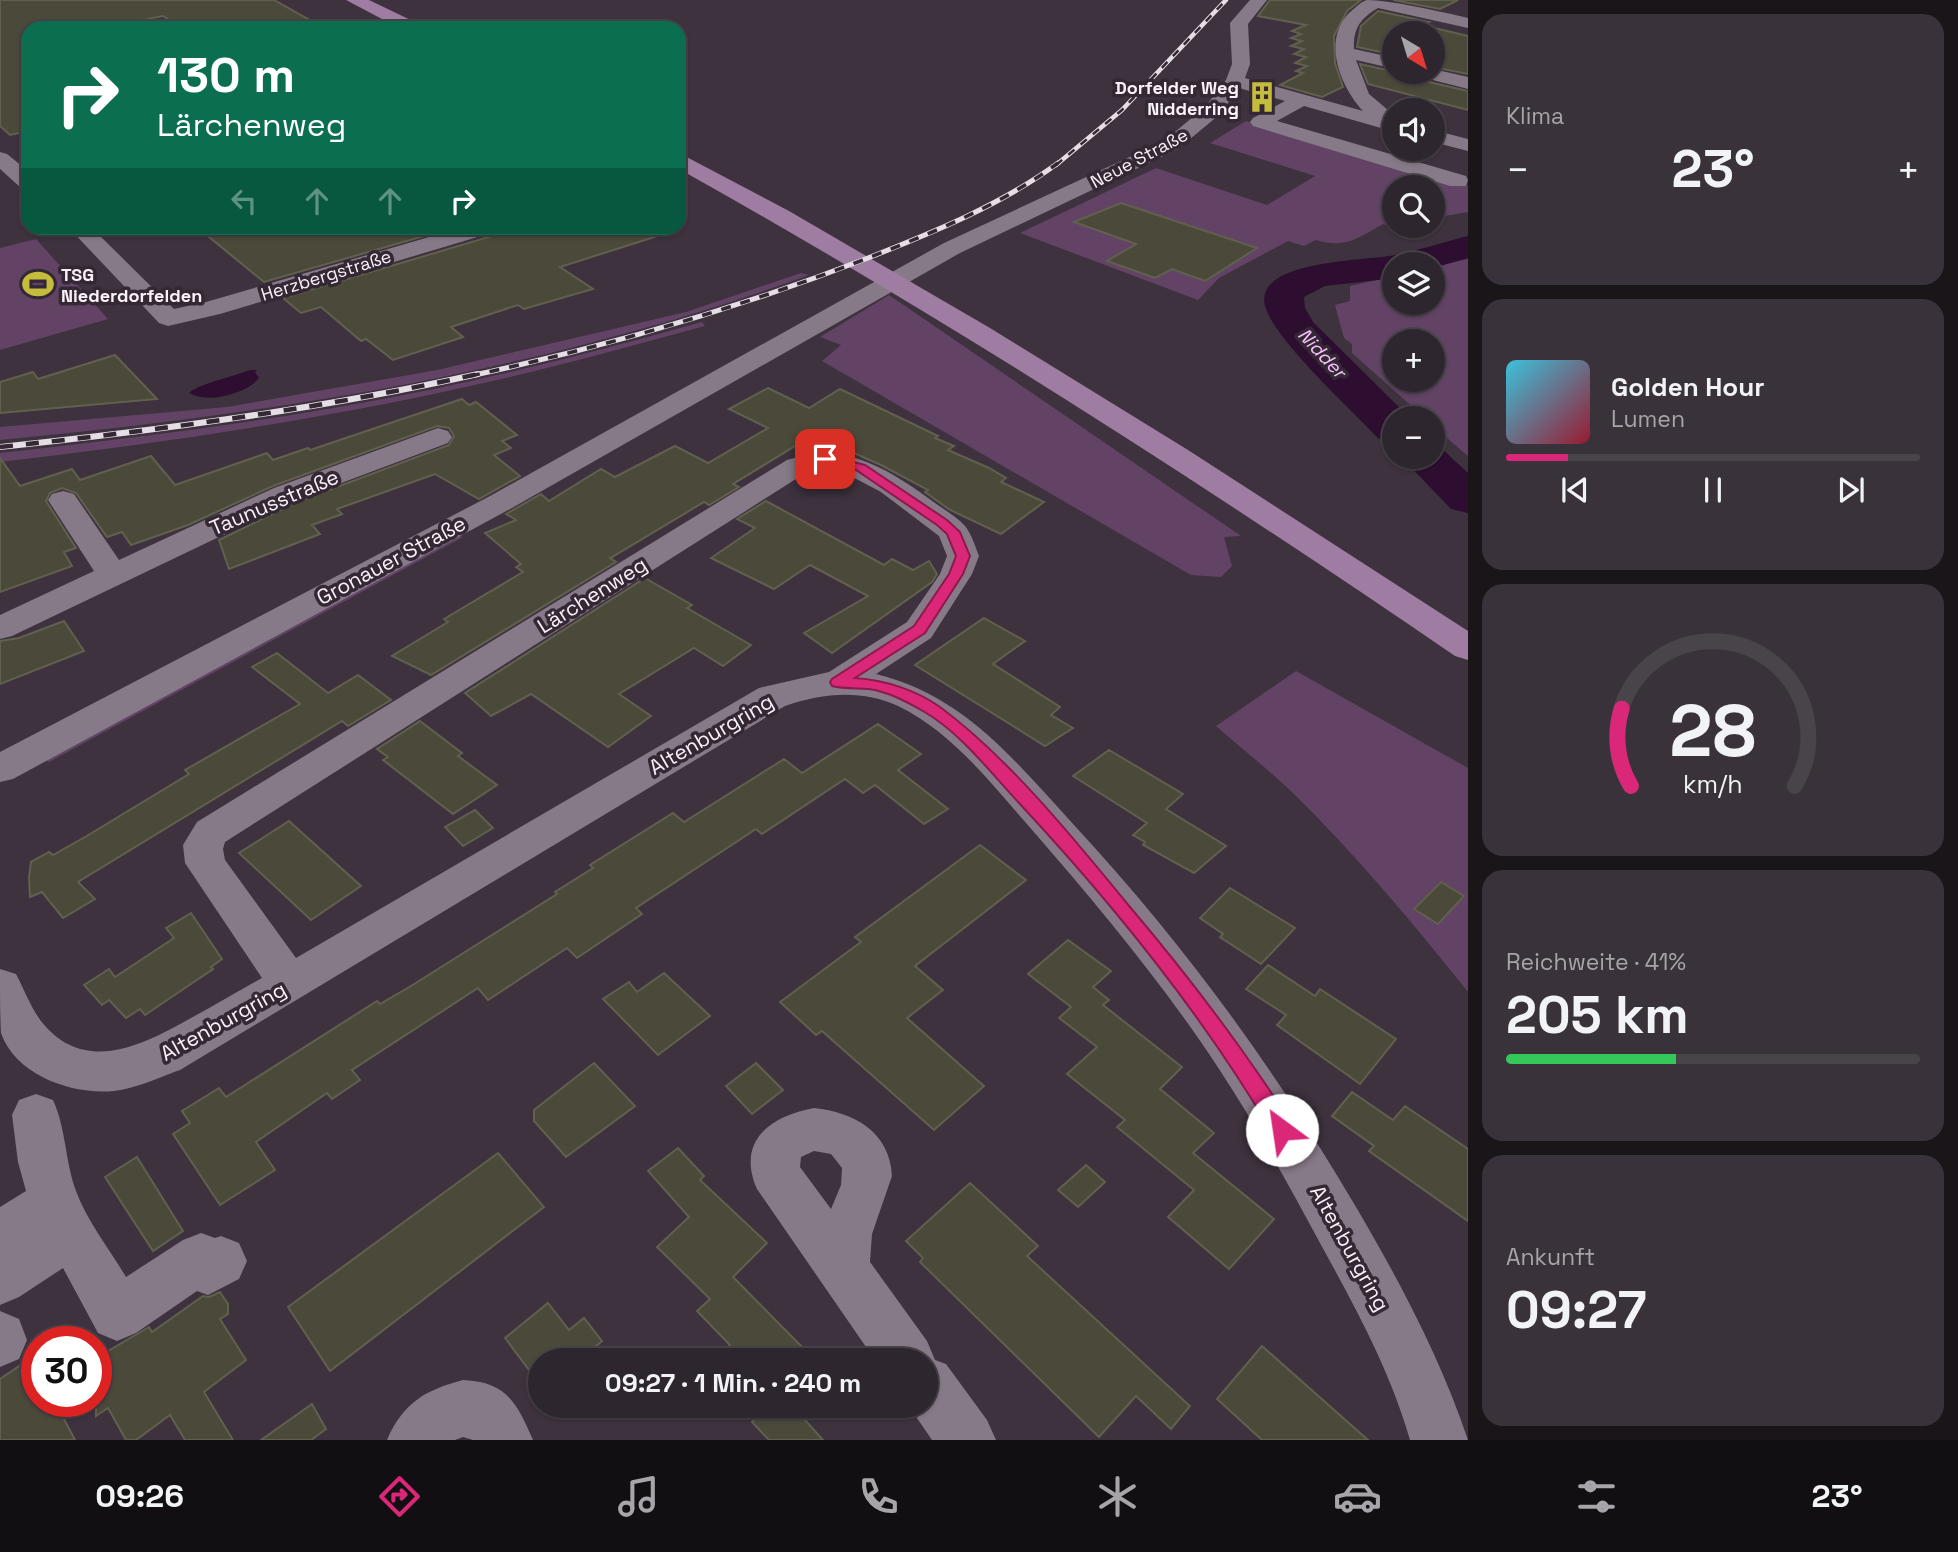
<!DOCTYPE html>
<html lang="de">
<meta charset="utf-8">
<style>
body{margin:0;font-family:"Space Grotesk",sans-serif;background:#3a323a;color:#f1f3f6;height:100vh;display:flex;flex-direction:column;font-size:26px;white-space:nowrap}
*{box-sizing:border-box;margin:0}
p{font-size:23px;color:#a7a5aa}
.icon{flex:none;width:38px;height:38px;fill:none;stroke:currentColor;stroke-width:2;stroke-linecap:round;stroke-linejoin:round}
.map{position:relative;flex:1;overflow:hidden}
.details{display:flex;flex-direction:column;gap:14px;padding:14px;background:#191519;width:490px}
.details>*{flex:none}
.hud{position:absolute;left:21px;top:21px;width:665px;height:214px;border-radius:21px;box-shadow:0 2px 5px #0004,0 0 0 2px #49434a;background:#0b6e4f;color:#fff;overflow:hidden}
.needle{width:46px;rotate:142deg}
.buttons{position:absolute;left:1382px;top:21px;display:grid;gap:14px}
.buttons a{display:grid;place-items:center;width:63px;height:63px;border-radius:50%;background:#2e262e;box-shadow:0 2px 5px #0004,0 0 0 2px #49434a;font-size:35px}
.speed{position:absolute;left:21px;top:1326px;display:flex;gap:14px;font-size:35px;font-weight:700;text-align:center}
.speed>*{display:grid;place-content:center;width:91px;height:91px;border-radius:50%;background:#2e262e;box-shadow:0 2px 5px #0004,0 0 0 2px #49434a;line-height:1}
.speed .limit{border:10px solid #d22;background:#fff;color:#111}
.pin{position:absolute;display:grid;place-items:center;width:60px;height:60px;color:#fff;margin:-30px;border-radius:14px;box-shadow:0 4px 10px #0006}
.me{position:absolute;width:77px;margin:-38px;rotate:329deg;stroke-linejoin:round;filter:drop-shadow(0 0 5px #0008)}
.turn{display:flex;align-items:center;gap:24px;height:147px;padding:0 21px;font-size:32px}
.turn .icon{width:91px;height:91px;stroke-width:2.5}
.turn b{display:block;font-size:49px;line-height:60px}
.lanes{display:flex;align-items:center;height:66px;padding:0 21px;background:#0003;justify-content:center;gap:35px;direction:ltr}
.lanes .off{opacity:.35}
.big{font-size:52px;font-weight:800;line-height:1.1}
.details .tile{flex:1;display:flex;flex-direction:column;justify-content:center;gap:10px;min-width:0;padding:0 24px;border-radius:21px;background:#3a323a}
.details .dial{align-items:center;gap:0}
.dial svg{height:182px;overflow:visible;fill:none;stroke:#49434a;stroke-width:7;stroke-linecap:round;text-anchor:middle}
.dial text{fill:#f1f3f6;stroke:none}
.song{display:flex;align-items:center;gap:21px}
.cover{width:84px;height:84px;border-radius:10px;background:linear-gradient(135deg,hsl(190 70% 55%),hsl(350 70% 35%))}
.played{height:7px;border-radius:4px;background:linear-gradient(90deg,#db2777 15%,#49434a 15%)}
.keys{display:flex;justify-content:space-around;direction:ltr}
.heat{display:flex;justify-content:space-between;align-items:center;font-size:38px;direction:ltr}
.charge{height:10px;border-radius:5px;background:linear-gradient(90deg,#34c759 41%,#49434a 0)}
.trip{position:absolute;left:528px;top:1348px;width:410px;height:70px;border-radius:35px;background:#2e262e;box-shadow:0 2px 5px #0004,0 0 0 2px #49434a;font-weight:800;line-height:70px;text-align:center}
.tab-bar{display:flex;height:112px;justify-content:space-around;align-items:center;background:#120f12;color:#a7a5aa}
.tab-bar .icon{width:49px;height:49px}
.tab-bar .on{color:#db2777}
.tab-bar b{font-size:32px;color:#f1f3f6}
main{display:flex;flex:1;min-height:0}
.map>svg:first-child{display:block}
</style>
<main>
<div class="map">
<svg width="1468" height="1440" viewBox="0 0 1468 1440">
<rect width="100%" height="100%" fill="#3d323e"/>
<!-- green -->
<g fill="#624365" fill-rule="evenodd">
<path d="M1246 121 1468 186V212L1433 218V187H1395V226H1411L1401 230 1383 224C1358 238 1345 249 1316 240L1304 246 1288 241 1219 278 1198 300 1020 233 1156 168 1267 205 1315 176 1210 143Z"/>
<path d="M36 239 108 319 0 350V248Z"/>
<path d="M1468 259V456L1433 426V418H1425L1352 353V344L1344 338 1335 305 1350 301V286L1395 276V303H1433V267ZM1395 341H1433V380H1395Z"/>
<path d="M801 273 809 275C549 370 275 414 0 440V427L227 407 437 370 686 312Z"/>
<path d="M889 295 1241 536 1224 537 1232 566 1221 577 1191 575 822 361 841 345 820 337Z"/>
<path d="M702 322 705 326C648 341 592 357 535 371 359 414 180 441 0 462V453C143 437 288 419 429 390 521 371 612 347 702 322Z"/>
<path d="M456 535 463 537 49 762 41 757Z"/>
<path d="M1296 671 1468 768V992C1413 923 1356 855 1293 793 1269 770 1241 748 1216 726Z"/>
</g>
<!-- water -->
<path fill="#2d0d30" d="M250 370H257L255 372 259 378C246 394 207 404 189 393 200 383 233 377 250 370Z"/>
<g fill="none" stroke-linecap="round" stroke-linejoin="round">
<!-- river -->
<g fill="#2d0d30" fill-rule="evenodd">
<path d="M1468 236V258L1433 268V264H1395V278L1325 286 1304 297 1305 308 1313 322 1410 418H1395V442L1379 439C1352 410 1278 343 1266 309 1248 259 1370 261 1395 255 1420 250 1444 242 1468 236Z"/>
<path d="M1433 445 1440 447 1468 473V513L1451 509 1401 457H1433Z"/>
</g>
</g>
<!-- building -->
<g fill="#4b4a3a" stroke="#61604f" stroke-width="2">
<path d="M0 0H274L324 28H182L163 16 102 28H28V131L10 135 0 126Z"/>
<path d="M1270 0H1361L1347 11 1334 36 1335 63 1343 87 1322 97 1280 85 1303 73 1296 71 1307 66 1295 63 1306 57 1294 54 1304 49 1291 46 1302 41 1291 38 1301 34 1292 31 1306 25 1258 16Z"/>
<path d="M1393 0H1458L1440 9Z"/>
<path d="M1378 11 1429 22 1422 25 1468 36V74L1433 67V33H1395V55L1357 47 1361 26Z"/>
<path d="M1360 64 1395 72H1412L1416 79 1468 91V110L1368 84Z"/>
<path d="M1121 203 1257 248 1205 281 1172 269 1155 278 1107 261 1136 244 1074 222Z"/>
<path d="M198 228H452L264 282Z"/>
<path d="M497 228H666L667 233 560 267 593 289 524 309 518 305 451 327 463 337 393 360 366 339 361 341 321 307 301 313 283 298 492 236Z"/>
<path d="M115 355 157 399 0 413V382L33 372 38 379Z"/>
<path d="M768 388 809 408 840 389 938 436 935 438 954 446 948 450 989 468 1006 478 1001 482 1044 502 1001 534 950 510 925 492 928 490 881 465 813 435 733 484 739 487 709 505 704 502 612 557 610 558 616 562 431 675 392 656 448 622 444 619 523 572 516 567 521 564 485 533 516 520 506 514 541 494 549 501 601 469 615 477 675 446 708 463 768 428 729 409Z"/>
<path d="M462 399 469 405 476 402 517 435 502 441 511 448 494 455 520 476 479 499 435 474 337 509 342 514 312 525 320 534 229 569 219 540 297 502 449 445 454 436 449 428 437 426 273 486 188 525 131 545 122 532 107 537 76 493 62 488 50 493 46 501 76 548 64 552 72 566 0 592V458L20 486 72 469 80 480 151 456 175 485 267 453 273 460 308 448 310 450Z"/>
<path d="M766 501 884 565 892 559 913 570 929 561 937 574 932 582 832 653 804 633 868 596 810 565 774 589 711 558 755 528 737 519Z"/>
<path d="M645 578 692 605 687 608 751 645 723 666 694 648 619 694 651 716 608 747 531 694 491 716 465 693Z"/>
<path d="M984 618 1025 641 993 664 1060 707 1051 715 1073 728 1045 746 915 665Z"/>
<path d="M64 621 84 651 0 684V641L19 638Z"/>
<path d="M277 653 328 693 358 675 391 700 348 726 342 721 78 882 95 899 63 918 42 892 30 897 29 877 31 862 49 852 53 855 85 837 189 774 185 770 300 704 252 667Z"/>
<path d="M420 721 462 753 458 756 497 785 453 814 383 760 388 757 377 749Z"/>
<path d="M878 724 921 754 898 770 948 809 924 824 875 785 863 793 845 779 762 834 756 829 636 908 642 914 577 958 567 948 488 1000 478 988 352 1070 360 1080 332 1099 327 1093 256 1142 275 1170 220 1205 173 1134 190 1123 182 1111 219 1088 226 1097 377 1001 380 1004 411 986 557 894 555 892 593 868 590 865 673 813 684 822 784 759 802 773Z"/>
<path d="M1109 750 1183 794 1166 809 1226 846 1194 873 1143 845 1145 842 1133 835 1147 823 1073 776Z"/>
<path d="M475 810 493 828 463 846 445 827Z"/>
<path d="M289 821 361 886 311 920 239 853Z"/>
<path d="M980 845 1026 880 915 966 943 990 907 1018 984 1086 934 1130 822 1031 816 1035 780 1002 861 942 855 937Z"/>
<path d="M1441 882 1464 896 1438 924 1414 909Z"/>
<path d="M1230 888 1295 928 1261 964 1220 937 1223 934 1200 918Z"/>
<path d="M191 913 222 959 211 967 213 969 145 1015 140 1009 126 1018 109 1000 102 1005 84 985 109 969 115 977 174 938 166 928Z"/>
<path d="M1068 940 1111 971 1093 987 1109 1000 1103 1005 1182 1067 1160 1089 1214 1133 1193 1153 1274 1219 1229 1269 1168 1217 1194 1190 1117 1127 1125 1120 1067 1074 1097 1047 1059 1018 1071 1007 1028 974Z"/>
<path d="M1268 965 1315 996 1320 989 1396 1039 1360 1084 1277 1025 1286 1015 1246 989Z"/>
<path d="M664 973 710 1016 658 1055 603 999 629 982 637 992Z"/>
<path d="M594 1063 635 1106 566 1157 534 1121V1110Z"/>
<path d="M756 1063 783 1090 752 1114 726 1086Z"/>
<path d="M1352 1092 1393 1120 1405 1106 1468 1149V1221L1369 1151 1374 1146 1332 1116Z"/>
<path d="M678 1148 704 1176 700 1180 767 1243 733 1277 815 1360H716L730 1345 697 1311 710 1299 657 1247 689 1217 648 1171Z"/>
<path d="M498 1153 544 1207 330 1371 288 1307Z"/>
<path d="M137 1157 183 1231 153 1251 105 1177Z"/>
<path d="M1086 1165 1105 1182 1078 1207 1058 1190Z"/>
<path d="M970 1183 1038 1246 1027 1256 1190 1406 1171 1429 1136 1396 1099 1437 920 1262 923 1258 906 1241Z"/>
<path d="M220 1292 228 1304V1314L220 1319 246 1360 204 1392 233 1440H185L170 1415 136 1440H126L108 1408 96 1416V1358L149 1327 152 1332 203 1296 209 1297Z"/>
<path d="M548 1303 569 1330 584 1318 602 1341 580 1360H541V1386L505 1338Z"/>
<path d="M1262 1346 1368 1440H1262L1217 1399Z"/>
<path d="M37 1354V1402H55L75 1440H0V1379Z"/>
<path d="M312 1404 326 1429 311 1440H261Z"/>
<path d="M755 1405H818L805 1420 823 1440H769L752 1422 761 1412Z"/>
</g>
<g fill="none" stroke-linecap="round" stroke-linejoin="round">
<!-- street -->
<g fill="#877a88" fill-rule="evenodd">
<path d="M1250 0H1267L1248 24 1250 64 1245 78 1363 111C1340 86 1322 41 1349 13 1354 9 1360 2 1367 0 1390 0 1443 12 1468 18V28L1378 8C1361 18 1353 28 1354 49L1395 58V69L1356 60 1369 94 1395 116V132L1304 106 1277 121 1466 176 1468 180 1466 186H1450L1253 126 1250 122 1253 118 1285 101 1239 88 1219 115 1178 149 960 253 512 508 13 779 0 782V752L490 496 944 243 1164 141 1205 107 1226 80 1232 64 1230 23Z"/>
<path d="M1433 69 1468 77V89L1417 76 1415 72H1433Z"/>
<path d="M1433 130 1468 139V151L1433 142Z"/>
<path d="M0 152 7 154 28 171V188L20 187 0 169Z"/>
<path d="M69 228H92L174 309 206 302 460 228H494L491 233 220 314 168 326 159 323Z"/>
<path d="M438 428 448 431 452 437 448 443 296 500 12 636 0 639V615L94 571 48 500 52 494 63 491 74 494 119 560 274 488Z"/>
<path d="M817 452C864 453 898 476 935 503 945 510 957 517 965 526 972 535 975 546 979 556L972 574 931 638 876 674C965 696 1014 760 1074 825 1185 945 1273 1066 1356 1207 1400 1282 1440 1357 1468 1440H1410C1390 1370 1355 1307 1320 1243 1288 1184 1256 1125 1219 1069 1164 985 1099 907 1033 831 993 786 954 733 898 706 862 689 822 693 785 706L180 1070C160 1077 135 1089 114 1091 73 1095 16 1076 1 1033 0 1018 0 986 0 969L16 974C24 989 31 1008 41 1021 84 1076 143 1045 191 1018 215 1005 238 991 262 978L185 863 183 845 197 822 787 460ZM818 469 845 473 881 492 939 536 947 556 940 574 907 622 829 672 759 688 296 958 225 860 223 849 225 842 807 472Z"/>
<path d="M36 1094 53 1100C66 1128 65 1161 76 1191 87 1221 110 1250 126 1277L183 1240 201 1233 215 1238 221 1236 239 1243 247 1261 239 1279 208 1295 197 1291 136 1333 117 1341 98 1333 63 1268 19 1297 0 1305V1207L26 1191 18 1162 12 1115 19 1100Z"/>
<path d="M814 1108C854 1112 890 1132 892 1176L872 1234 870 1262 927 1341 935 1360 946 1364 987 1420 996 1440H932L908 1405H926V1360H875L757 1189C736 1141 770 1116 814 1108ZM814 1151 831 1154 842 1168 841 1185 831 1209 800 1167 801 1157Z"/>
<path d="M0 1311 19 1319 27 1340 19 1359 0 1367Z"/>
<path d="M463 1380C507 1382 517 1403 533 1440H473L463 1437 455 1440H387C403 1403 425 1390 463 1380Z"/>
</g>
<!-- primary -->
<g fill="#9f7da2" fill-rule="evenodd">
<path d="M346 0H369L419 24 422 28H399Z"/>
<path d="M679 153 789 211 990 328 1188 450 1468 631V660L1455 656C1203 484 946 318 679 169Z"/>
</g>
<defs>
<path id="rail-far2" d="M1056 165 1122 110 1226 0"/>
<path id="rail-far1" d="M470 376C605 347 739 308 868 258 934 232 1001 205 1058 163"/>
<path id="rail" d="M0 447C161 430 320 409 478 374"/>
</defs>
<!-- rail-far2 casing -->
<use href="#rail-far2" stroke="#e5dee6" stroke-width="4.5"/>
<!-- rail-far1 casing -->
<use href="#rail-far1" stroke="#e5dee6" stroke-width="5"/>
<!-- rail casing -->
<use href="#rail" stroke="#e5dee6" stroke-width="6"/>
<!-- rail-far2 -->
<use href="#rail-far2" stroke="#332834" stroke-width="2.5" stroke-dasharray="8" stroke-linecap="butt"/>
<!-- rail-far1 -->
<use href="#rail-far1" stroke="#332834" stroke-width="3.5" stroke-dasharray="10" stroke-linecap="butt"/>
<!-- rail -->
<use href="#rail" stroke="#332834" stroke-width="4.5" stroke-dasharray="13" stroke-linecap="butt"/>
</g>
<!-- route -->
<path fill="#db2777" stroke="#8e194d" stroke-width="2" d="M825 455 865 465 947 520 960 532 970 556 963 574 925 633 855 678C885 680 916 690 940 707 1009 758 1075 840 1130 907 1169 953 1206 1000 1241 1049 1259 1075 1279 1101 1292 1130L1289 1136 1282 1139 1274 1136C1204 1016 1114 905 1019 803 990 772 961 733 923 711 907 702 889 692 869 689 857 688 844 689 832 686L830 682 832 679 914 626 949 574 956 556 947 534 937 525 856 470 821 462V456Z"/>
<!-- icons -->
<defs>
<symbol id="building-bare" viewBox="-9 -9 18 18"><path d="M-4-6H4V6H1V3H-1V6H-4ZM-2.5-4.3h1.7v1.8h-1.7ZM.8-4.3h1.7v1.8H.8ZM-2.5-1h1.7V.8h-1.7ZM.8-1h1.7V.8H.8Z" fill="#c5bc3d" stroke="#332834" stroke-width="2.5" paint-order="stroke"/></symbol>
<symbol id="stadium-bare" viewBox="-9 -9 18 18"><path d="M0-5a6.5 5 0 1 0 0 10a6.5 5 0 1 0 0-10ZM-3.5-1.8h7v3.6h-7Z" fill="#c5bc3d" stroke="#332834" stroke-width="2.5" paint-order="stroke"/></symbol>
</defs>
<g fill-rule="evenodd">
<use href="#building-bare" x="1240" y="75" width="44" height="44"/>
<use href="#stadium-bare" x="16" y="262" width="44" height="44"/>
</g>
<g text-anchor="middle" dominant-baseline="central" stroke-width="7" stroke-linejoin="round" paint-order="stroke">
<!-- far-poi labels -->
<g font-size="18" font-weight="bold" fill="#f9f2fa" stroke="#332834" text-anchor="end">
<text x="1239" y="87">Dorfelder Weg<tspan x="1239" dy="21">Nidderring</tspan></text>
<text x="61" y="274" text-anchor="start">TSG<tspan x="61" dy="21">Niederdorfelden</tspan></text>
</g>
<!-- far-street labels -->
<g font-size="18" fill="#f9f2fa" stroke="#332834">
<text transform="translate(1139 158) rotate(-28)">Neue Straße</text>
<text transform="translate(326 275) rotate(-17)">Herzbergstraße</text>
</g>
<!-- far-water labels -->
<g font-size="19" font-style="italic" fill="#f9bffe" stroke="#332834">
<text transform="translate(1322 353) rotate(47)">Nidder</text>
</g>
<!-- street labels -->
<g font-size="21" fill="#f9f2fa" stroke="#332834">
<text transform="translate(274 502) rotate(-23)">Taunusstraße</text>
<text transform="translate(391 560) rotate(-28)">Gronauer Straße</text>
<text transform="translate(592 595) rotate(-32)">Lärchenweg</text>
<text transform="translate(711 734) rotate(-30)">Altenburgring</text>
<text transform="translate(223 1021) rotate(-29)">Altenburgring</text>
<text transform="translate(1350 1248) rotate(61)">Altenburgring</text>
</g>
</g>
</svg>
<div class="buttons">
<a><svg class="needle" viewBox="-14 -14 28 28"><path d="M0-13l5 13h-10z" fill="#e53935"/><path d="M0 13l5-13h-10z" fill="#a7a5aa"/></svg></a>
<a><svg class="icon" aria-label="sound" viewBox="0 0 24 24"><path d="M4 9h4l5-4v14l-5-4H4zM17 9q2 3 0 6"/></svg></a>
<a><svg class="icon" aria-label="search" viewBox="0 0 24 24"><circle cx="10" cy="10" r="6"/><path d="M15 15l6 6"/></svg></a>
<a><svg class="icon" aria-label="layers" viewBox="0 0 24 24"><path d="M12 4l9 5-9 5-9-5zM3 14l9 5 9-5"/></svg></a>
<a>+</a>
<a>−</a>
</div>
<div class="speed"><div class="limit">30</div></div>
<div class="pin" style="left:825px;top:459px;background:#d93025"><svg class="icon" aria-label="arrive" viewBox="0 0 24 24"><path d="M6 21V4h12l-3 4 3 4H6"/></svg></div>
<svg class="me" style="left:1282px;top:1130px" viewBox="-20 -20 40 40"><circle r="19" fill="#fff"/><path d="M0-13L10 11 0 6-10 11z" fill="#db2777"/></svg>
<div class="trip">09:27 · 1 Min. · 240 m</div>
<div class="hud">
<div class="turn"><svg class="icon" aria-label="right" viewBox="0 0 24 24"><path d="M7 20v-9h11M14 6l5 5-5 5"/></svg><div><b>130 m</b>Lärchenweg</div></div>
<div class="lanes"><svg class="icon off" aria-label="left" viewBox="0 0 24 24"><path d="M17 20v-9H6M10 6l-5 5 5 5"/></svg><svg class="icon off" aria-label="ahead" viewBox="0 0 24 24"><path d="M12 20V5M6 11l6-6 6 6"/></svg><svg class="icon off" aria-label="ahead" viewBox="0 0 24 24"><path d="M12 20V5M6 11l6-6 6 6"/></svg><svg class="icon" aria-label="right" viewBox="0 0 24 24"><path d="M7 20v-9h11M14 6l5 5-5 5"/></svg></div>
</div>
</div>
<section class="details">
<div class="tile"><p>Klima</p>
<div class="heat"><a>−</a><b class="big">23°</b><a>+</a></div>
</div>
<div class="tile">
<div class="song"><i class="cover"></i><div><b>Golden Hour</b><p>Lumen</p></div></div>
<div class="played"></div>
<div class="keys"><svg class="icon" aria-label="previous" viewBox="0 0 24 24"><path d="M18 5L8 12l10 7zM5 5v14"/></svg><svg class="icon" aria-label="pause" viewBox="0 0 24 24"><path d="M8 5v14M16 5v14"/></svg><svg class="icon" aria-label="next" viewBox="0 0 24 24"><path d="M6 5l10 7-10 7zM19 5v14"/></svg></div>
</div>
<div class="tile dial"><svg viewBox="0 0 100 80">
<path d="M14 69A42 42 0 1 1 86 69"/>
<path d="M14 69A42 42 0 0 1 10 35" stroke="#db2777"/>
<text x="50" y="56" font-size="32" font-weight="700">28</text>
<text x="50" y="72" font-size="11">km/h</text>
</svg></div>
<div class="tile"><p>Reichweite · 41%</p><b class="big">205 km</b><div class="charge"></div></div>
<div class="tile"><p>Ankunft</p><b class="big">09:27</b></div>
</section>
</main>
<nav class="tab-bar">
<b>09:26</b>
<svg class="icon on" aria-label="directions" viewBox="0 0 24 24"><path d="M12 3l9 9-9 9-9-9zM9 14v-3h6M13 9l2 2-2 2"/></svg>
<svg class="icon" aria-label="music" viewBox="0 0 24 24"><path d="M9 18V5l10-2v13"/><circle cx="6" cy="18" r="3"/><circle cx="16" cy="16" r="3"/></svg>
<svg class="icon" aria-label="phone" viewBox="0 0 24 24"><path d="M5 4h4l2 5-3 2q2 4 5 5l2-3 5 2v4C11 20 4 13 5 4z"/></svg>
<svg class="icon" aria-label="climate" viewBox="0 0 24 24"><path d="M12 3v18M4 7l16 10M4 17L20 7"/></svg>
<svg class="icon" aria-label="car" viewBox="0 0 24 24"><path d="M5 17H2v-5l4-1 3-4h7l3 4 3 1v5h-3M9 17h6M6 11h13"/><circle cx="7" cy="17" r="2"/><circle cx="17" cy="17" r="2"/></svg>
<svg class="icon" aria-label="filters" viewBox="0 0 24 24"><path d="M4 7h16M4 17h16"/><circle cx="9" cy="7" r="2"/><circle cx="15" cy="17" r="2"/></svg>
<b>23°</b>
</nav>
